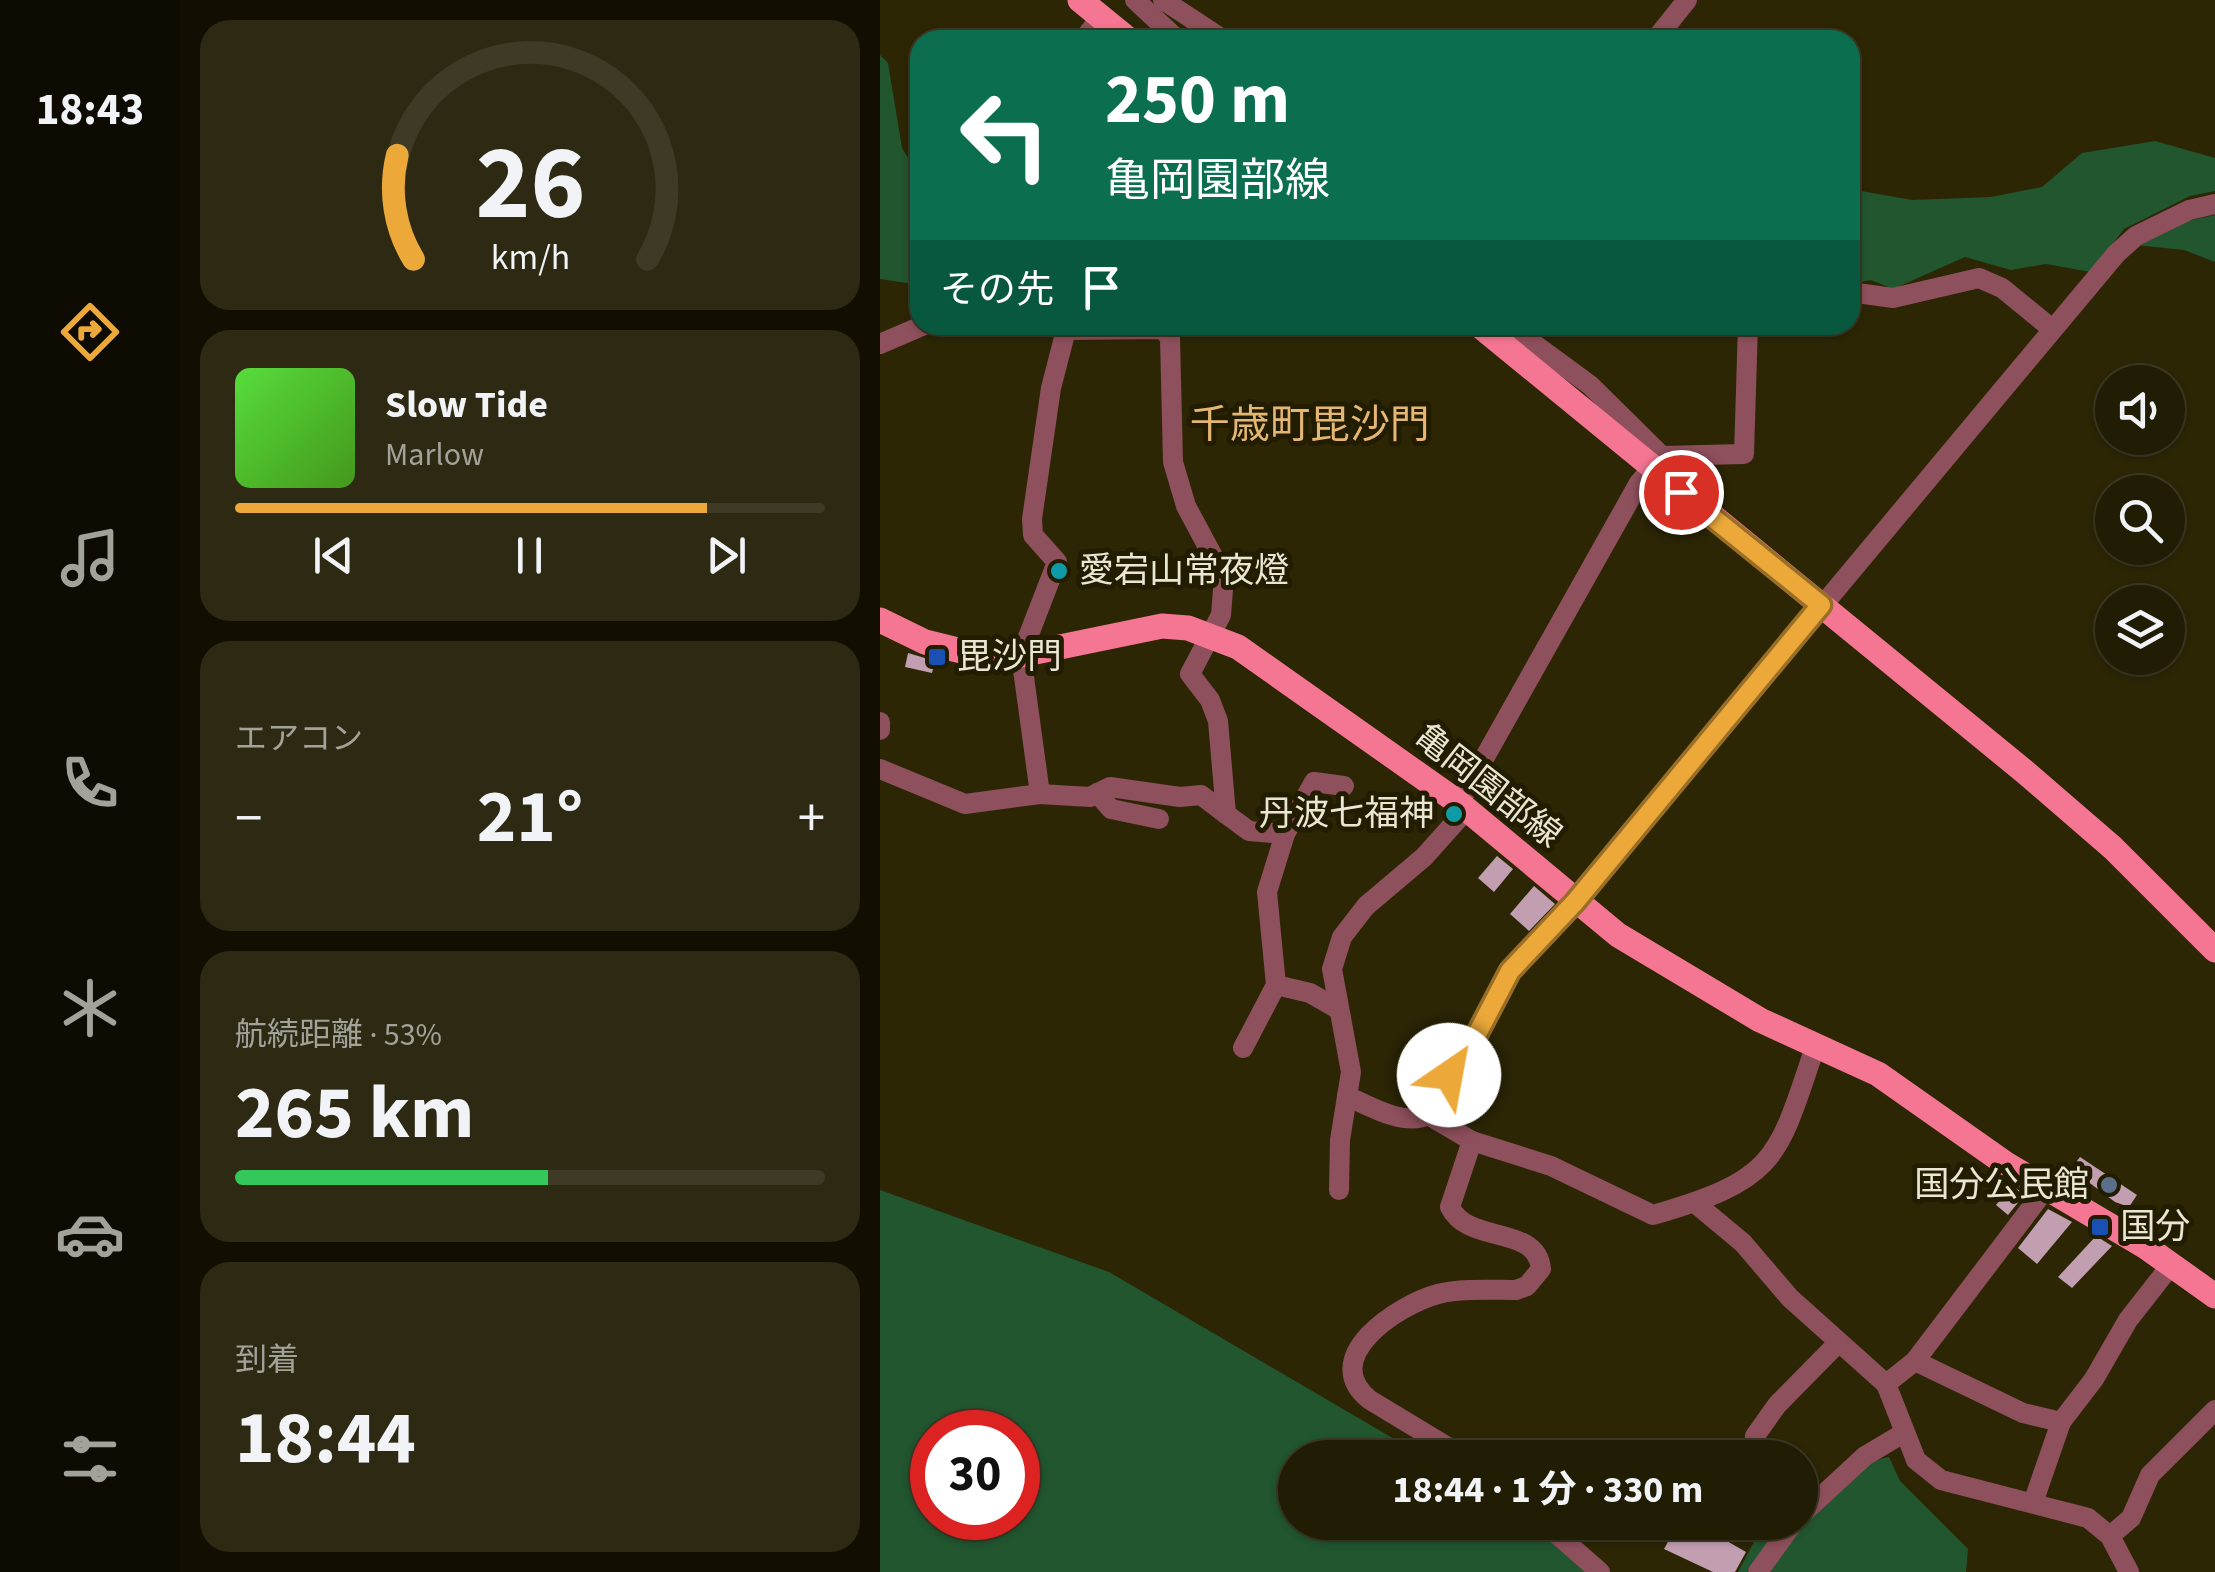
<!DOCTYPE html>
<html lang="ja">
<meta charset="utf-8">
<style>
body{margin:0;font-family:"Source Sans 3","Noto Sans JP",sans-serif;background:#2d2913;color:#f1f3f6;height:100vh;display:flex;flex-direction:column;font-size:38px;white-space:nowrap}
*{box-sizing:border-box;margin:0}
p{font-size:32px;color:#a2a19a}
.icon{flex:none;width:55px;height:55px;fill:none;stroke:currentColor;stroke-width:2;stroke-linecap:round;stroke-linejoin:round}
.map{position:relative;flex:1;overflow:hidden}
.drawer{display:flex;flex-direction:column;gap:20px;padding:20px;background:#120f02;width:700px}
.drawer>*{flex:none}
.guide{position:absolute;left:30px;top:30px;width:950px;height:305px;border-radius:30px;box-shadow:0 2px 8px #0004,0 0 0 2px #3e3a26;background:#0b6e4f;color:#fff;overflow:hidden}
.tools{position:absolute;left:1215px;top:365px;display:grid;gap:20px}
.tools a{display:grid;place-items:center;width:90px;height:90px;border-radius:50%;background:#211c04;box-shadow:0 2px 8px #0004,0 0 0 2px #3e3a26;font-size:50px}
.speed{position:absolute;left:30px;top:1410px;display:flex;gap:20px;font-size:50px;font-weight:700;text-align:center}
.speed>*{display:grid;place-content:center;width:130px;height:130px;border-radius:50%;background:#211c04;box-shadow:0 2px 8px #0004,0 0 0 2px #3e3a26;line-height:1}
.speed .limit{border:15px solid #d22;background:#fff;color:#111}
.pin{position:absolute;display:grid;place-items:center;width:85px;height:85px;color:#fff;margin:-42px;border:5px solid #fff;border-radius:50%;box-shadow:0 2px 10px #0007}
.me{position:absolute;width:110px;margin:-55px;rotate:33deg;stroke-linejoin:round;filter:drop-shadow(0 0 8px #0008)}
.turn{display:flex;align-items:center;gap:35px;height:210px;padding:0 30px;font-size:45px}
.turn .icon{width:130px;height:130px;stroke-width:2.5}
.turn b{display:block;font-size:70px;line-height:85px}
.then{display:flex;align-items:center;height:95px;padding:0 30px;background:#0003;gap:20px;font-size:38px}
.big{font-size:75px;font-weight:700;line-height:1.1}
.drawer .card{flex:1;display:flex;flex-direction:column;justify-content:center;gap:15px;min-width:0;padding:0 35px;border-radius:30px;background:#2d2913}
.drawer .dial{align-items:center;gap:0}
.dial svg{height:260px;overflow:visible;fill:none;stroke:#3e3a26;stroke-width:7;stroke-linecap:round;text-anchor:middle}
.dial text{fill:#f1f3f6;stroke:none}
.song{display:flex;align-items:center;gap:30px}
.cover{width:120px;height:120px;border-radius:15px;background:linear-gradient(135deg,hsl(110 70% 55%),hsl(100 70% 35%))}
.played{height:10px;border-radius:5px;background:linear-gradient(90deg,#eca93a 80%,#3e3a26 80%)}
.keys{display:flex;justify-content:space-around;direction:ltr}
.heat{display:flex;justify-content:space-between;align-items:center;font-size:55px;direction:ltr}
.charge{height:15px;border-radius:8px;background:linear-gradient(90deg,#34c759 53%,#3e3a26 0)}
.trip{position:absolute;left:398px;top:1440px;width:540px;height:100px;border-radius:50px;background:#211c04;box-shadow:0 2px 8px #0004,0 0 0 2px #3e3a26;font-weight:700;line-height:100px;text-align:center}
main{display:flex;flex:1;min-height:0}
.dock{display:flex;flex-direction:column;width:180px;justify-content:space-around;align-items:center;background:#0d0b02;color:#a2a19a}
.dock .icon{width:70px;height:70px}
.dock .active{color:#eca93a}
.dock b{font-size:45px;color:#f1f3f6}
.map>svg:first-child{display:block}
</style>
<main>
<nav class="dock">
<b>18:43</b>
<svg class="icon active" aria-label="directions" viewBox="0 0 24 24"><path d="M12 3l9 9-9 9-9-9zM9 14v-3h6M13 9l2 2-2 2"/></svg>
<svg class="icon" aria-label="music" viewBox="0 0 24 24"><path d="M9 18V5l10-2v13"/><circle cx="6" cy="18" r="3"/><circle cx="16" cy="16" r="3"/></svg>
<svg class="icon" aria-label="phone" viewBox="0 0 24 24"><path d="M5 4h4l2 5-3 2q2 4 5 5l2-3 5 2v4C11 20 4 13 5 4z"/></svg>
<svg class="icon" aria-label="climate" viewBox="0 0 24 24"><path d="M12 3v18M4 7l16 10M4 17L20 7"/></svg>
<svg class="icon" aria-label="car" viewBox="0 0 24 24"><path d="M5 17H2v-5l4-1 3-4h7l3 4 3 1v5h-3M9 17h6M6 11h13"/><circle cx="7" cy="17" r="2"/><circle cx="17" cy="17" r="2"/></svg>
<svg class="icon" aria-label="filters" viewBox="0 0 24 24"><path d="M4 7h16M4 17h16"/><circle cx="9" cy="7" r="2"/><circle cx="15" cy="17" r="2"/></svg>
</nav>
<section class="drawer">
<div class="card dial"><svg viewBox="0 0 100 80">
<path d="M14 69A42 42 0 1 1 86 69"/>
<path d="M14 69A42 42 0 0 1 9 37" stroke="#eca93a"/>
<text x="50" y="56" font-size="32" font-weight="700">26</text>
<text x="50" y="72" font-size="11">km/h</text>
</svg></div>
<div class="card">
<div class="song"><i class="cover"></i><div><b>Slow Tide</b><p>Marlow</p></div></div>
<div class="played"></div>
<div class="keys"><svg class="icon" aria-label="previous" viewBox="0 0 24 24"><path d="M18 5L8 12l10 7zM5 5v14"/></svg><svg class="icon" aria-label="pause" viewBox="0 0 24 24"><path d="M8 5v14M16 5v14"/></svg><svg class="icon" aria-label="next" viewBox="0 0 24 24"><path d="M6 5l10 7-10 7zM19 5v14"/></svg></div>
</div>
<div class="card"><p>エアコン</p>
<div class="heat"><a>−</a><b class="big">21°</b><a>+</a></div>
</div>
<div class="card"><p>航続距離 · 53%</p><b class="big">265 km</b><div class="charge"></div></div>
<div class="card"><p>到着</p><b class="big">18:44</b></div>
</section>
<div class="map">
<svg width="1335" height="1572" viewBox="0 0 1335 1572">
<rect width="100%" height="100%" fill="#2c2605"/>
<!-- green -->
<g fill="#21562f" fill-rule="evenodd">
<path d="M0 55 8 63 22 148 40 178V285L0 279Z"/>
<path d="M1275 141 1335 158V191L1310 196 1244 229 1211 272 1166 264 1131 270 1085 257 1013 289 991 280 970 284V189L1032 200 1111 197 1162 187 1202 153Z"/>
<path d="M1335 215V262L1304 250 1255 245 1303 222Z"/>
<path d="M0 1190 229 1272 545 1457 415 1458V1522L646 1523 712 1572H0ZM52 1432H138V1518H52Z"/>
<path d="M1009 1457 1020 1481 1088 1549 1086 1572H887C915 1534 962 1465 1009 1457Z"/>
<path d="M884 1523H902L867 1572H858Z"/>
</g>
<!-- building -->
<g fill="#c29eb1">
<path d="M28 653 55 661 52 673 25 667Z"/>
<path d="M617 856 633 869 614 892 598 878Z"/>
<path d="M654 886 675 904 649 931 630 914Z"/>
<path d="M1200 1157 1257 1195 1249 1207 1235 1202 1191 1169Z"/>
<path d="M1132 1186 1145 1194 1128 1215 1116 1205Z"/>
<path d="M1168 1209 1192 1222 1157 1264 1138 1248Z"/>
<path d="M1216 1236 1232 1246 1192 1288 1178 1277Z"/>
<path d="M799 1522H814L866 1552 855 1572H833L784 1549Z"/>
</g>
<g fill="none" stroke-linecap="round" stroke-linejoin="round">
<!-- minor -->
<g stroke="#8e505c" stroke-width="20">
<path d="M255 0 298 40"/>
<path d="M283 0 344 40"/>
<path d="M203 40 221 17"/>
<path d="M775 40 807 0"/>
<path d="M970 292 1013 298 1099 278 1122 288 1171 328"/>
<path d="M168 325 186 330 283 329 290 338 293 462 306 506 344 577 341 615 310 674 330 700 338 721 346 814 369 831 405 834"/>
<path d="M186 330 171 388 152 519 153 535 177 562 141 655 160 794 210 797 230 787 300 797 321 795 346 814"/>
<path d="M0 344 44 325"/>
<path d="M782 456 864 454 868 325"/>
<path d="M0 722V730"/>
<path d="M0 769 85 804 160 794"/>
<path d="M217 793 231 809 279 819"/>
<path d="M579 803 759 483 782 456 710 385 628 325"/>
<path d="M396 985 430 993 458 1009"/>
<path d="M363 1048 396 985 387 892 405 834 434 782 464 786"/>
<path d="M467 1096C489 1106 525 1127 548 1115L592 1141 671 1166 773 1215C897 1179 897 1161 936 1044"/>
<path d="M548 1115 555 1090 584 1059 630 971 695 902 1236 254 1256 236 1309 210 1335 204"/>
<path d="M459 1190 460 1140 471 1072 452 969 462 937 486 906 544 857 587 809"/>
<path d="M815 1203 863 1243 910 1298 1006 1384 1036 1460 1061 1480 1208 1518 1230 1536 1249 1572"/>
<path d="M1035 1361 1143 1413 1181 1422"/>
<path d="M1006 1384 1035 1361 1167 1187"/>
<path d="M875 1436 897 1405 958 1343"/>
<path d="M586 1458 490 1400C437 1358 517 1305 558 1294 582 1288 611 1290 636 1290L647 1286 661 1269C657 1224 588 1245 570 1207L592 1141"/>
<path d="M1153 1503 1181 1422 1214 1379 1248 1320 1291 1265"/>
<path d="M920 1516 985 1456 1022 1434"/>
<path d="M663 1522 720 1572"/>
<path d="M1230 1536 1251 1518 1270 1475 1335 1410"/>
<path d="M878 1572 914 1522"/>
</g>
<!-- major -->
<g stroke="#f57692" stroke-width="25">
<path d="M200 0 249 40"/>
<path d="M599 325 1145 772 1233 848 1335 950"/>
<path d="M0 620 45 642 98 655H141L282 626 308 628 358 647 579 803 738 935 880 1020 998 1074 1126 1164 1266 1247 1335 1296"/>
</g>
</g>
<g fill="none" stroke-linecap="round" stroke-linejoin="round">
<defs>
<path id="route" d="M569 1075 584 1059 630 971 695 902 941 605 801 492"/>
</defs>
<!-- route casing -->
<use href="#route" stroke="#996e26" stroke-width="25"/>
<!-- route -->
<use href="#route" stroke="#eca93a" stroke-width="18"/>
</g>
<!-- markers -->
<g fill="#0f9aa8" stroke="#221c00" stroke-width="4">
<circle cx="179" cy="571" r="10"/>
<circle cx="574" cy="814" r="10"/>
</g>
<g fill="#1a4fb4" stroke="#221c00" stroke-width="4">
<rect x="47" y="647" width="20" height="20" rx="5"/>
<rect x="1210" y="1217" width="20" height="20" rx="5"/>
</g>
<circle fill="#5c6f8a" stroke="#221c00" stroke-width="4" cx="1229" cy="1185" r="10"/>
<g text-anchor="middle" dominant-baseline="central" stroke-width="10" stroke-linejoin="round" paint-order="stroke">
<!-- poi labels -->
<g font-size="35" fill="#e9e6d4" stroke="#221c00" text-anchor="start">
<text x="199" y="571">愛宕山常夜燈</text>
<text x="77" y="657">毘沙門</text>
<text x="554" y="814" text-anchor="end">丹波七福神</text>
<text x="1209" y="1185" text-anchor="end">国分公民館</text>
<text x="1240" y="1227">国分</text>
</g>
<!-- street labels -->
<g font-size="35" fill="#e9e6d4" stroke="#221c00">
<text transform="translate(608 786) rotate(38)">亀岡園部線</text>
</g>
<!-- quarter labels -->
<g font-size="40" fill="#e5b774" stroke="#221c00">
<text x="430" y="425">千歳町毘沙門</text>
</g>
</g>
</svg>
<div class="tools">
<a><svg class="icon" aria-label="sound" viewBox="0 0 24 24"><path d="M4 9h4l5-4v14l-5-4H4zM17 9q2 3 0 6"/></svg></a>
<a><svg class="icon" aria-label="search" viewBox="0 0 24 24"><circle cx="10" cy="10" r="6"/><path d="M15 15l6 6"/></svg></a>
<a><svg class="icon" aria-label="layers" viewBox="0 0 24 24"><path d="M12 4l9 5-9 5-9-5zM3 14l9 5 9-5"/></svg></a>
</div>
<div class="speed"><div class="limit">30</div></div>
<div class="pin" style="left:801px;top:492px;background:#d93025"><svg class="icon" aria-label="arrive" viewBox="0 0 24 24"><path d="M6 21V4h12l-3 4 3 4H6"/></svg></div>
<svg class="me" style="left:569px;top:1075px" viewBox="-20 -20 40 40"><circle r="19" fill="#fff"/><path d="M0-13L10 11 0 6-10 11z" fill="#eca93a"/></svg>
<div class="trip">18:44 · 1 分 · 330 m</div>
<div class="guide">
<div class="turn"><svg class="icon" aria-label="left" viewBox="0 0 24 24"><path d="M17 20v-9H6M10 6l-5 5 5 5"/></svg><div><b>250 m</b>亀岡園部線</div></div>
<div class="then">その先<svg class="icon" aria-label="arrive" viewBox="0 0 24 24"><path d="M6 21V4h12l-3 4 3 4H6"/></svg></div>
</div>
</div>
</main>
